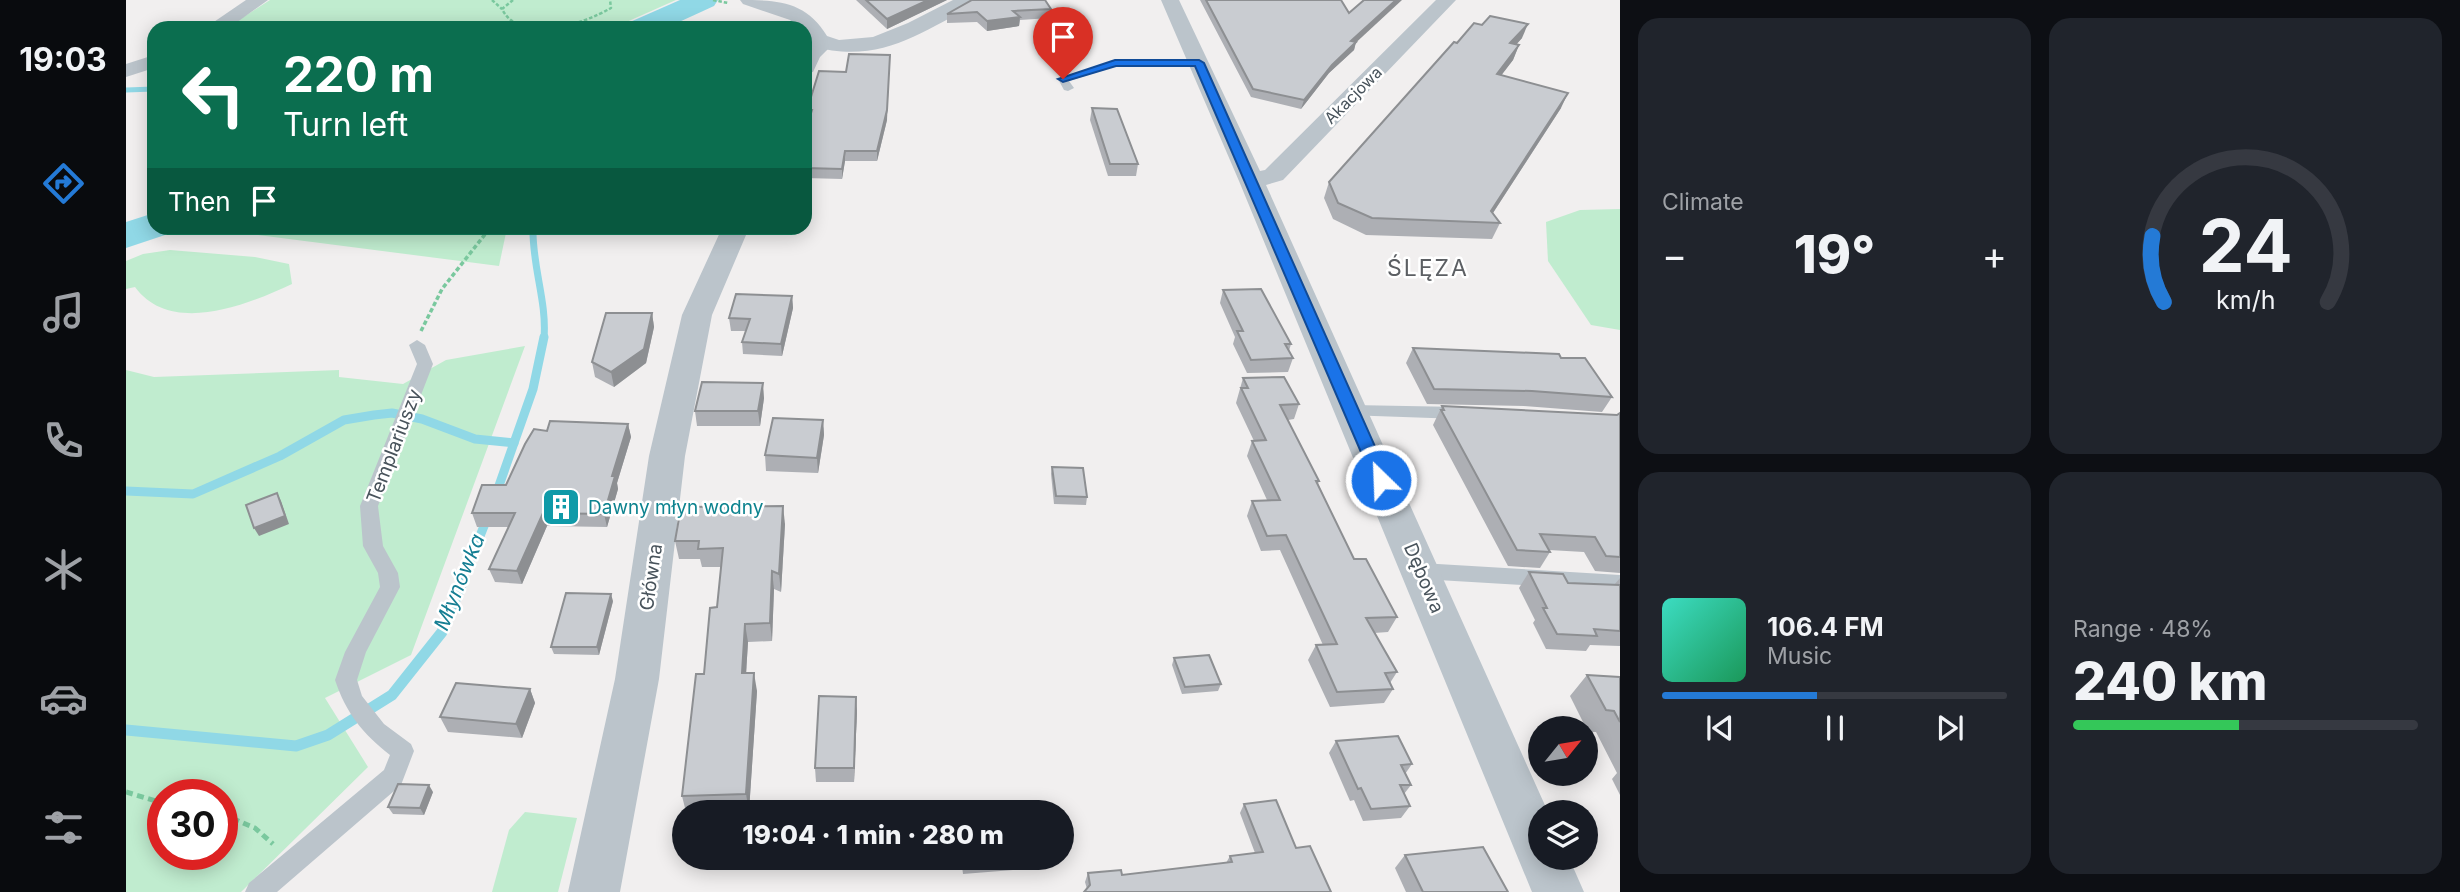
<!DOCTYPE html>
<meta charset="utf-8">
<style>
body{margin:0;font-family:Inter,sans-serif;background:#20242c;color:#f1f3f6;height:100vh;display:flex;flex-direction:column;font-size:26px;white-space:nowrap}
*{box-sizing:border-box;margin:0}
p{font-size:23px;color:#9ea1a6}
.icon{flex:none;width:38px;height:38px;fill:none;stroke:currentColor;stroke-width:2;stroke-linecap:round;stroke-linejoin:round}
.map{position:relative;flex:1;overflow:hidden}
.drawer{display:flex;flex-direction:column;gap:18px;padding:18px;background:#0d0f14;width:840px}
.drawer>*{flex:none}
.hud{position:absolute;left:21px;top:21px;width:665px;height:214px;border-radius:21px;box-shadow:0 4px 18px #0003;background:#0b6e4f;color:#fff;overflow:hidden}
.needle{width:46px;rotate:60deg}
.buttons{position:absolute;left:1402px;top:716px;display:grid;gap:14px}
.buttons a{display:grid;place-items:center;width:70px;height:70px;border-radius:50%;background:#171b24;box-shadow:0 4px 18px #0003;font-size:35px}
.speed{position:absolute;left:21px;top:779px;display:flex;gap:14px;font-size:35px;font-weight:700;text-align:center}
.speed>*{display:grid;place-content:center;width:91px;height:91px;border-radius:50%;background:#171b24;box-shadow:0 4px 18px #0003;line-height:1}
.speed .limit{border:10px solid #d22;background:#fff;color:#111}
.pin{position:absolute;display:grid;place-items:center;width:60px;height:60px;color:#fff;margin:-72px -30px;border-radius:50% 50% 50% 0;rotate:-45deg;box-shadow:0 0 7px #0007}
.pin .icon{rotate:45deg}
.me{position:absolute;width:77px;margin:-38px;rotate:336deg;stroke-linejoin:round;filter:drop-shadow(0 0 5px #0008)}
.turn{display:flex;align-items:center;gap:24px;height:147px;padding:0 21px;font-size:32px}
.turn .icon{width:91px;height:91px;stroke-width:2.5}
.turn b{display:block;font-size:49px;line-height:60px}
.then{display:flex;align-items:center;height:66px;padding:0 21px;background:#0003;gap:14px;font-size:26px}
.big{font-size:52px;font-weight:800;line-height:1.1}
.drawer .card{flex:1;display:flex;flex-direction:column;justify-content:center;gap:10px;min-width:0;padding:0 24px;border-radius:21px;background:#20242c}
.drawer .dial{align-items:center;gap:0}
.dial svg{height:182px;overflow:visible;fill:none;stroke:#363941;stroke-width:7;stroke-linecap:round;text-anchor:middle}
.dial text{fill:#f1f3f6;stroke:none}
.song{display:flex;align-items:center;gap:21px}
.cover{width:84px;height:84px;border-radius:10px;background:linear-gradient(135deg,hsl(170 70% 55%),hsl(150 70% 35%))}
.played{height:7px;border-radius:4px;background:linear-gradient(90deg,#247ad6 45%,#363941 45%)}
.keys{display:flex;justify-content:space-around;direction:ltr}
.heat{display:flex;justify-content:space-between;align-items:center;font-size:38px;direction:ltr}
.charge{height:10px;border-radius:5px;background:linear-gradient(90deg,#34c759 48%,#363941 0)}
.drawer .tiles{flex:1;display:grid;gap:18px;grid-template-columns:repeat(2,1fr)}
.trip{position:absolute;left:546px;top:800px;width:402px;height:70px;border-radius:35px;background:#171b24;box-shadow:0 4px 18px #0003;font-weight:800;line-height:70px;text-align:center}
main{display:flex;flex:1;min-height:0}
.menu{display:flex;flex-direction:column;width:126px;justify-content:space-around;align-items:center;background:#090b0e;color:#9ea1a6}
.menu .icon{width:49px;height:49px}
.menu .current{color:#247ad6}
.menu b{font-size:32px;color:#f1f3f6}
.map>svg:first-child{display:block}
</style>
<main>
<nav class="menu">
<b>19:03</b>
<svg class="icon current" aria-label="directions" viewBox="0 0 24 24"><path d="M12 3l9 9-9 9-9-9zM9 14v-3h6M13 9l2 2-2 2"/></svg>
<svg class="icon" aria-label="music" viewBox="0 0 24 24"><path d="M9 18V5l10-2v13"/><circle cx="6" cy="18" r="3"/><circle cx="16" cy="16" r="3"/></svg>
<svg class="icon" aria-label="phone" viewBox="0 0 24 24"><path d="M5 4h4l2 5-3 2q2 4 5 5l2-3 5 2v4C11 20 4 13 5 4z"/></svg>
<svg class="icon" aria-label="climate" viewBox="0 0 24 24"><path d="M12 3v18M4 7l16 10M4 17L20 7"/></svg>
<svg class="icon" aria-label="car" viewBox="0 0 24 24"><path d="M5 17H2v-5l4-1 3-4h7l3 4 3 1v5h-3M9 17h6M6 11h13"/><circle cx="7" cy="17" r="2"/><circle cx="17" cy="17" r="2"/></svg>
<svg class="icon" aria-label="filters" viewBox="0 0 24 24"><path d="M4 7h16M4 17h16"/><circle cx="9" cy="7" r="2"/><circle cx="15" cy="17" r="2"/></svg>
</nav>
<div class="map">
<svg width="1494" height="892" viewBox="0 0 1494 892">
<rect width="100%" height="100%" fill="#f1efef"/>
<!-- green -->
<g fill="#c0eccf" fill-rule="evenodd">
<path d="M144 0H550L487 28H100Z"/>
<path d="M1494 209V330L1465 325 1422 261 1420 222 1454 210Z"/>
<path d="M99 228H381L373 266 93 230Z"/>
<path d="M44 250 129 257 163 264 166 284C121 305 45 336 9 287L0 289V261L17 254Z"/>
<path d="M399 346 285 655 199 698 242 767 115 892H0V370L28 377 213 370V377L277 384 320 360ZM37 794H96V854H37Z"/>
<path d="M399 812 451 818 432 892H366L383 830Z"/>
</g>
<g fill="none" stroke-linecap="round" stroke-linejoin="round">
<!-- stream-far3 -->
<g stroke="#90d8e6" stroke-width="5">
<path d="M548 14 552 28"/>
<path d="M0 90 28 89"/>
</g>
<!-- stream-far2 -->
<path stroke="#90d8e6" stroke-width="7" d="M407 228C406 266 421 301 418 338"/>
<!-- stream-far1 -->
<g stroke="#90d8e6" stroke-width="9">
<path d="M0 491 67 494 154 456 218 420 248 415 266 413 296 419 349 439 388 443"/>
<path d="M369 497 407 389 418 337"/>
<path d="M336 581 362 516"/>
</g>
<!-- stream -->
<path stroke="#90d8e6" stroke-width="11" d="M0 730 170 746 202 735 266 695 316 632 337 580"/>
<!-- river -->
<g fill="#90d8e6" fill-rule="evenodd">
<path d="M554 0H592L588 6 540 28H500L504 22Z"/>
<path d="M28 213V228H47L42 234 0 248V222Z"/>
</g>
<!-- path-far2 -->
<g stroke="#7ac89e" stroke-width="2.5" stroke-dasharray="3.5 2" stroke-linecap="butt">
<path d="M366 0 376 9"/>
<path d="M387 0 376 9C395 46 457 24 485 8L484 0"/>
<path d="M587 0 602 3"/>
<path d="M348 28 384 24"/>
</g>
<!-- path-far1 -->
<path stroke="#7ac89e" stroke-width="3.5" stroke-dasharray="4.5 2.5" stroke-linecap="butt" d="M295 331 316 289 364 228"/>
<!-- path -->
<g stroke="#7ac89e" stroke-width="5" stroke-dasharray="7 4.5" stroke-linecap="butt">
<path d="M0 792 37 803"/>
<path d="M96 814 129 828 147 844"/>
</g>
<!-- service -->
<g fill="#bbc4cb" fill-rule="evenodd">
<path d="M989 60H1073L1078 63 1073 66H990L943 81 948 88 942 91 938 90 932 79Z"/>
<path d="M291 340 299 345 307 364 252 506 257 546 272 573 274 587 240 652 231 680 236 696 258 724 285 744 288 751 275 785 151 892H119L123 883 258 770 264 755C237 734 220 713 209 680L219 652 254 587 252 573 237 546 234 506 291 364 283 345Z"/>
<path d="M1226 405 1334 407 1342 413 1334 419 1220 415 1218 411Z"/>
<path d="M1295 563 1494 575V591L1295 579 1288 576 1285 571 1288 566Z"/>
</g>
<!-- minor -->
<g fill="#bbc4cb" fill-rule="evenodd">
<path d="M120 0H142L103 28H79Z"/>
<path d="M1035 0H1053L1134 171 1139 170 1310 0H1330L1157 180 1140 185 1422 812H1414V858H1443L1458 892H1406L1113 181Z"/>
<path d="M698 37 705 39 708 43 694 57 687 72 679 73V48L691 39Z"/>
<path d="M28 55V68L0 77V64Z"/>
<path d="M596 228H623L586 315 559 456 533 679 494 892H442L489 679 523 456 556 315Z"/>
</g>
<!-- tertiary -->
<path fill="#bbc4cb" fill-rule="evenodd" d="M614 0C652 0 680 1 701 36L713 40 747 37 782 23 827 0H853L850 4C792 34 753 65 685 46L679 36V28H674L664 20 617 4Z"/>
</g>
<!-- wall -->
<g fill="#adafb4">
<path d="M730 0H821L761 29Z"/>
<path d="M1074 0H1215L1230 42 1228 50 1203 73 1175 109 1125 97Z"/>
<path d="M925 9 924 18 894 20 893 26 861 31 851 22 821 23V14Z"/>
<path d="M1356 25 1396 38 1390 45H1393L1387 60 1375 75 1435 108 1367 213 1374 223 1366 239 1240 235 1207 219 1198 198 1203 182 1331 43Z"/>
<path d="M966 108 1012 164 1010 176H982L964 120Z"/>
<path d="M681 110 761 120 751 161H719L716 179 679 178V133L683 120H681Z"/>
<path d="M1097 290 1165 344 1163 351 1167 358 1162 372 1121 373 1107 344 1109 337 1094 303Z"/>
<path d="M666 296 667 308 656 356 617 354 616 342 620 331H605L603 318Z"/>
<path d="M526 313 528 327 520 363 488 387 469 377 466 362Z"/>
<path d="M1287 348 1435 358 1486 397 1476 412 1398 406 1301 404 1280 363Z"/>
<path d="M1117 378 1173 404 1168 419 1162 420 1193 481 1192 484 1228 559 1271 617 1262 632 1248 633 1271 672 1264 683 1267 689 1258 703 1204 707 1182 660 1190 645H1197L1154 550 1135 551 1121 516 1126 501 1141 500 1121 456 1126 441H1128L1110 403Z"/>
<path d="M638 398 634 426H571L569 411Z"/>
<path d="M1316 406 1491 415 1494 413V573L1469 571 1458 552 1423 550 1424 552 1414 568 1382 566 1307 425Z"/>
<path d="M697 420 698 435 692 473 640 471 639 455Z"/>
<path d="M502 424 505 437 491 483 492 489 481 527 421 526 396 584 369 582 363 569 383 527H351L346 513 380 485 421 431Z"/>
<path d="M926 467 961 497 960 505 928 504 925 474Z"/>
<path d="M659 524 655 592 648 589 646 641 622 642 620 673 631 691 623 811 560 812 556 796 591 607 595 567H576L574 559H553L549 541Z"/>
<path d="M1403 572 1442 583 1488 585 1494 578V646L1464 645 1460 651 1420 649 1407 623 1409 620 1393 588Z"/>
<path d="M487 601 473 655 428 654 425 647Z"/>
<path d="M1048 658 1095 684 1092 691 1056 694 1046 665Z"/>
<path d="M1461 675 1494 677V795L1486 779 1491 773 1470 732H1462L1444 696Z"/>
<path d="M404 689 409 703 396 738 322 732 314 717Z"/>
<path d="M731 711 728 782H690L689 768Z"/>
<path d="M1210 741 1286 764 1279 774 1285 785 1278 794 1284 806 1275 818 1237 821 1228 800 1224 801 1203 753Z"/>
<path d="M307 792 298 815 267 814 262 807Z"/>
<path d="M1118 804 1170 848 1205 892 961 889 959 882 962 873 996 875 1100 863 1104 856 1129 853 1114 813Z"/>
<path d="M1279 855 1382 892H1280L1269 868Z"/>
<path d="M835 858H890L887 870 837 874Z"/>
</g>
<!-- shaded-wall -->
<g fill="#8d8f92">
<path d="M802 0H821L761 29V19Z"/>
<path d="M1270 0H1276L1223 49 1225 41Z"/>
<path d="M894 17 893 26 861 31V21Z"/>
<path d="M1402 24 1396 38 1378 58 1384 43Z"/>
<path d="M1230 42 1228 50 1203 73 1175 109 1178 100 1206 65Z"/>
<path d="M1393 45 1387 60 1365 89 1371 74Z"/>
<path d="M764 55 761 120 751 161V151Z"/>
<path d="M1442 93 1435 108 1361 222 1365 211Z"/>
<path d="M719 151V161L716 179V169Z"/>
<path d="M666 296 667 308 656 356 655 344Z"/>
<path d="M526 313 528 327 520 363 488 387 485 372Z"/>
<path d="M637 383 638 398 634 426 632 411Z"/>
<path d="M697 420 698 435 692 473 691 458Z"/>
<path d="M502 424 505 437 491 483 492 489 481 527 478 514 486 476Z"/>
<path d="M151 493 155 501 163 524 133 536 128 528Z"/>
<path d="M657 506 659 524 655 592 653 574Z"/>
<path d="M417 513 421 526 396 584 391 571Z"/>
<path d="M646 571 648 589 646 641 644 623Z"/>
<path d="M485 594 487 601 473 655 471 647Z"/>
<path d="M619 624 622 642 619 691 616 673Z"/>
<path d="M628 673 631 691 623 811 620 794Z"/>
<path d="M404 689 409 703 396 738 390 724Z"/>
<path d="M730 697 731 711 728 782V768Z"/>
<path d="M303 785 307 792 298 815 294 808Z"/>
</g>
<!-- building -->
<g fill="#c9ccd1" stroke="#8d8f92" stroke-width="2">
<path d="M740 0H802L761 19Z"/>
<path d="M846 0H919L925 9 887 11 894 17 861 21 851 12 821 14Z"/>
<path d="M1080 0H1215L1223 13 1238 0H1270L1225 41 1230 42 1206 65 1178 100 1127 89Z"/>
<path d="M1364 16 1402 24 1384 43 1393 45 1371 74 1442 93 1365 211 1374 223 1246 218 1212 203 1203 182 1328 42 1331 43 1348 23 1356 25Z"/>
<path d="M723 54 764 55 761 110 751 151H719L716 169 679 168V133L686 110H681L693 71 720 72Z"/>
<path d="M966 108 991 109 1012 164H984Z"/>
<path d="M1135 289 1165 344H1159L1167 358 1125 360 1111 331H1117L1097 290Z"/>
<path d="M610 294 666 296 655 344 616 342 624 319 603 318Z"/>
<path d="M480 313H526L518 349 485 372 466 362Z"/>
<path d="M1287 348 1433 354 1435 358H1459L1486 397 1406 391 1308 389Z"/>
<path d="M1158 377 1173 404 1154 405 1193 481H1190L1228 559H1240L1271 617 1240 618 1271 672 1259 673 1267 689 1211 692 1190 645 1211 644 1160 535 1141 536 1126 501 1154 500 1126 441 1140 440 1115 388H1122L1117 378Z"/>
<path d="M576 382 637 383 632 411H569Z"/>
<path d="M1316 406 1491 415 1494 413V557L1480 556 1469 537 1414 534 1424 552 1391 550 1315 410H1318Z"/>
<path d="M647 418 697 420 691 458 639 455Z"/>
<path d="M424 421 502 424 486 476H489L478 514 417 513 391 571 363 569 389 513H346L356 485H380L399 444 408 429 421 431Z"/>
<path d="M926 467 957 468 961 497 930 496Z"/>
<path d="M151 493 159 516 128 528 120 505Z"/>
<path d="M657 506 653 574 646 571 644 623 619 624 616 673H628L620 794 556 796 570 674H578L584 608 591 607 597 548 572 549 573 541H549L555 507Z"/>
<path d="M1403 572 1437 574 1442 583 1494 585V631L1468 629 1471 636 1431 634 1417 608H1421Z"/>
<path d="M440 593 485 594 471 647H425Z"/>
<path d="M1083 655 1095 684 1059 687 1048 658Z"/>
<path d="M1461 675 1494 677V722L1488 711 1480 710Z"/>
<path d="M330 683 404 689 390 724 314 717Z"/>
<path d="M693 696 730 697 728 768H689Z"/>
<path d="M1272 736 1286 764 1275 765 1285 785H1274L1284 806 1245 809 1235 788 1232 789 1210 741Z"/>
<path d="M272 784 303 785 294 808 262 807Z"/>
<path d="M1150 800 1170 848 1184 846 1205 892H958L964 885 962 873 995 870 996 875 1106 862 1104 856 1137 852 1118 804Z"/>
<path d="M1357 847 1382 892H1297L1279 855Z"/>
<path d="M839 858H873L839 860Z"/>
</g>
<!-- route -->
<path fill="#1a73e8" stroke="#114b97" stroke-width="2" d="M989 60H1073L1078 63 1264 480 1261 484 1255 486 1247 480 1069 66H990L937 82 932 79Z"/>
<!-- icons -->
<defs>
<symbol id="building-square" viewBox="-11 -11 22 22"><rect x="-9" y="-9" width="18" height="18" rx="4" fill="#0f9aa8" stroke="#fff"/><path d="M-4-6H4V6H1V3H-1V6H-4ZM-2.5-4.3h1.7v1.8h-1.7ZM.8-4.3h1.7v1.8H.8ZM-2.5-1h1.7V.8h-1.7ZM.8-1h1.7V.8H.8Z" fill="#fff"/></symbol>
</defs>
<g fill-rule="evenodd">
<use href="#building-square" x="413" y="485" width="44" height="44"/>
</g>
<g text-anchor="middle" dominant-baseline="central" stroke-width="5" stroke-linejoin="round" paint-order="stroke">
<!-- far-street labels -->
<g font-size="16" fill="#48535b" stroke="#fff">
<text transform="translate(1227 95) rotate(-45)">Akacjowa</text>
</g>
<!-- street labels -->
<g font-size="19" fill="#48535b" stroke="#fff">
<text transform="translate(268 446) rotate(-69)">Templariuszy</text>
<text transform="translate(525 577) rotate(-82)">Główna</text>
<text transform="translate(1298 578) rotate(67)">Dębowa</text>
</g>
<!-- culture labels -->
<g font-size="19" fill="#0d838f" stroke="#fff" text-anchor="start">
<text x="462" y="507">Dawny młyn wodny</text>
</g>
<!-- water labels -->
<g font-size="21" font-style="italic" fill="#157e93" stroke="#fff">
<text transform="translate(333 582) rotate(-68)">Młynówka</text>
</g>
<!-- quarter labels -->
<g font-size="23" letter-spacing="2" fill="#5c5f63" stroke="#fff">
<text x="1302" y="268">ŚLĘZA</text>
</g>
</g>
</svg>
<div class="buttons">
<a><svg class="needle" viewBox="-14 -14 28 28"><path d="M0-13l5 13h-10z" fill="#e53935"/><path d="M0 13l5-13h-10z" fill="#9ea1a6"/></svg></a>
<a><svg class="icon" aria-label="layers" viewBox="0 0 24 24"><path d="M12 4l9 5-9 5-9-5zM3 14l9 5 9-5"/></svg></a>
</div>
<div class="speed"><div class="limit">30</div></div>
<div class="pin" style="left:937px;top:79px;background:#d93025"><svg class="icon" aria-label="arrive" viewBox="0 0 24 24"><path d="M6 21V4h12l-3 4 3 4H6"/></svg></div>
<svg class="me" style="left:1255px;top:480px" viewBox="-20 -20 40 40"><circle r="17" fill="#1a73e8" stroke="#fff" stroke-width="3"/><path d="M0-11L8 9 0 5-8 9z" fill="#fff"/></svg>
<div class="trip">19:04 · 1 min · 280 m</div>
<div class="hud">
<div class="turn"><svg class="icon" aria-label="left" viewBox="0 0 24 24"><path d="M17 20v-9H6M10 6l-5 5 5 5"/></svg><div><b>220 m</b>Turn left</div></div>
<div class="then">Then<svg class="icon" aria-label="arrive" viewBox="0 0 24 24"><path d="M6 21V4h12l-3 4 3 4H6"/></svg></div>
</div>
</div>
<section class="drawer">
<div class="tiles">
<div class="card"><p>Climate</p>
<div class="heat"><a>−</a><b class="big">19°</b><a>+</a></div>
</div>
<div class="card dial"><svg viewBox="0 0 100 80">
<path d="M14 69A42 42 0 1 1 86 69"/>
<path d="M14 69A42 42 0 0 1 9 40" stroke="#247ad6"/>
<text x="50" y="56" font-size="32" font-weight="700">24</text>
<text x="50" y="72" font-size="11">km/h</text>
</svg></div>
<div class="card">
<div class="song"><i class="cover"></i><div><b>106.4 FM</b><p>Music</p></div></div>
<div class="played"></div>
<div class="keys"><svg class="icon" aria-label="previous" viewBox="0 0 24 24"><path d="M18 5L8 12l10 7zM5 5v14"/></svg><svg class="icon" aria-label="pause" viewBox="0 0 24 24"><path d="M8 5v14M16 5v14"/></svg><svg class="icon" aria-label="next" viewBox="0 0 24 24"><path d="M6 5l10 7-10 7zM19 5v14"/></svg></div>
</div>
<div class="card"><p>Range · 48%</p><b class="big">240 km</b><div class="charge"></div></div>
</div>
</section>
</main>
